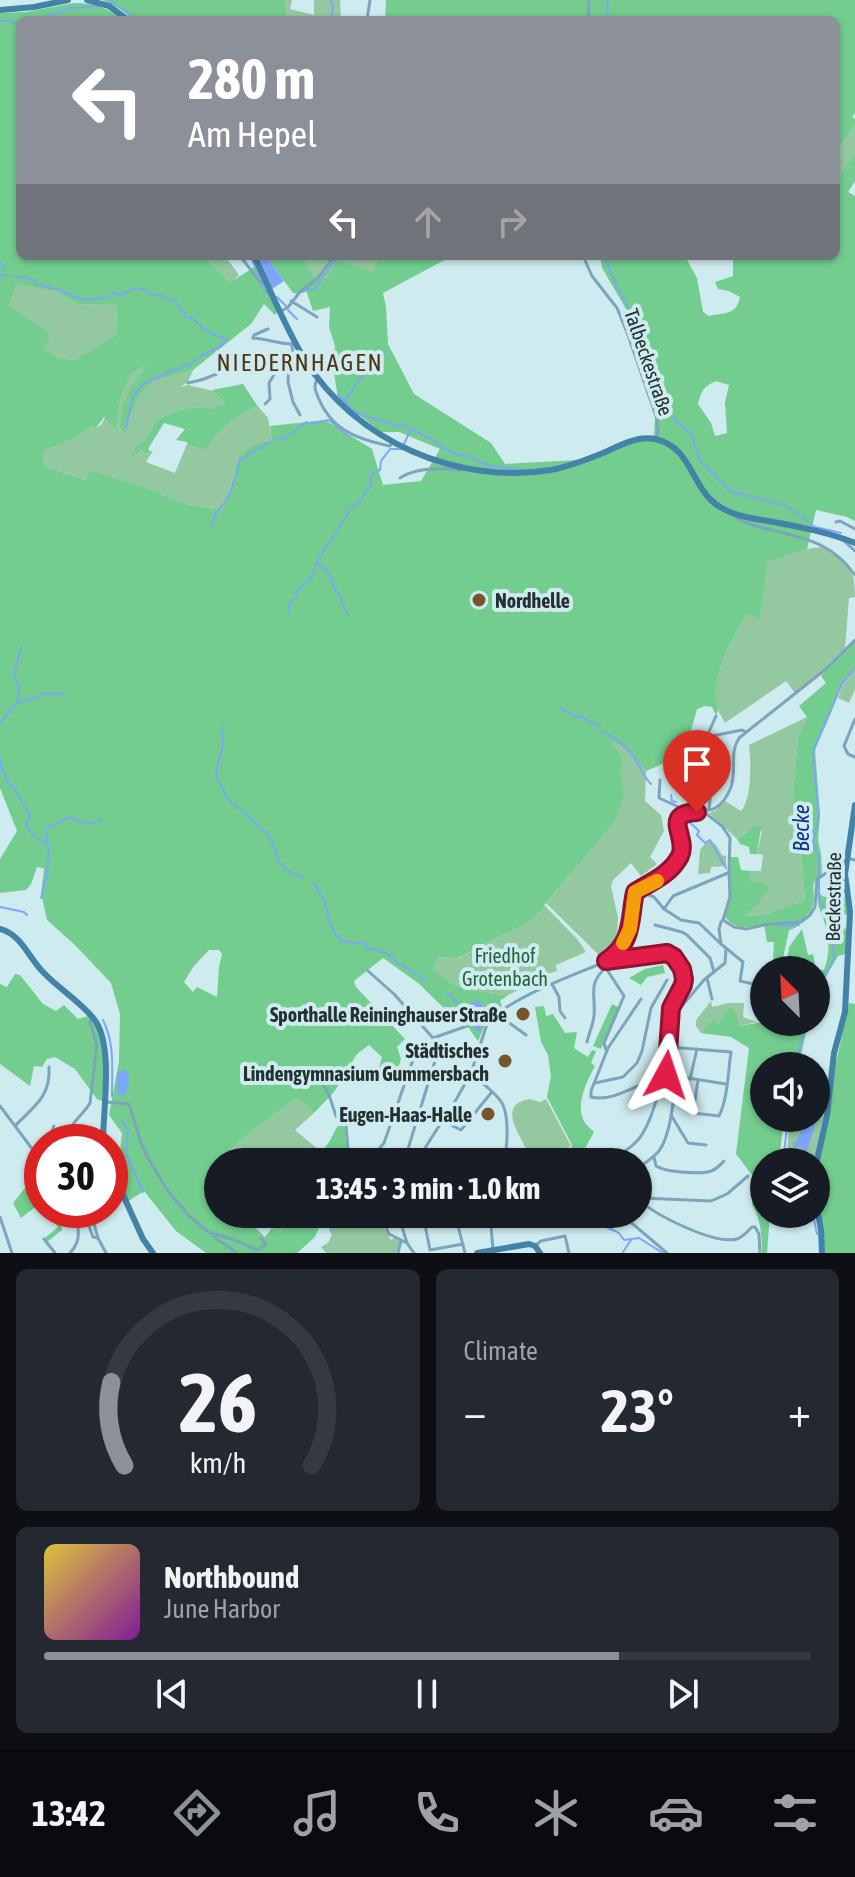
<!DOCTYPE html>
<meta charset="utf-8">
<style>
body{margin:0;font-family:"Asap Condensed",sans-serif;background:#242831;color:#f1f3f6;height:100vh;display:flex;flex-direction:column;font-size:30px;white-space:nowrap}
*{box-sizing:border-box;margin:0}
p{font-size:26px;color:#9ea1a6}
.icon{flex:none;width:44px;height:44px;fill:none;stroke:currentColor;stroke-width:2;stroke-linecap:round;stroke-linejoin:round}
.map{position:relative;height:1253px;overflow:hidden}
.details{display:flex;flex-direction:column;gap:16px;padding:16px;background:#0d0f14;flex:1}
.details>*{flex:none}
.top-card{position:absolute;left:16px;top:16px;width:824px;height:244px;border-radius:12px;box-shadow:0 2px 6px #0004;background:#8c9099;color:#fff;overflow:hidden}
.needle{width:52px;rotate:336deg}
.tools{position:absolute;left:750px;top:956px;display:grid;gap:16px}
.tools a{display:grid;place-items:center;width:80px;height:80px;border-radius:50%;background:#171b24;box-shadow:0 2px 6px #0004;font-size:40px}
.speed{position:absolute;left:24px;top:1124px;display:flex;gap:16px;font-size:40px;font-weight:700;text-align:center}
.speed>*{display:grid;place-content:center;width:104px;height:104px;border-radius:50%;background:#171b24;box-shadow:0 2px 6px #0004;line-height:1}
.speed .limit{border:12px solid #d22;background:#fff;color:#111}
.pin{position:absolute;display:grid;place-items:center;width:68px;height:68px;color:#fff;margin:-82px -34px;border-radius:50% 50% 50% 0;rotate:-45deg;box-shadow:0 0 8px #0007}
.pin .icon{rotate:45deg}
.me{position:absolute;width:88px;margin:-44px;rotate:5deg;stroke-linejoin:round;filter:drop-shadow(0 0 6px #0008)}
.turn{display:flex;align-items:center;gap:28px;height:168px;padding:0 40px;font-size:36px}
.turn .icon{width:104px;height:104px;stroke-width:2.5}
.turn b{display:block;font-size:56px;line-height:68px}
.lanes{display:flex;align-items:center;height:76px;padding:0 40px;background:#0003;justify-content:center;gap:40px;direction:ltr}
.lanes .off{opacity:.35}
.big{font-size:60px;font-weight:700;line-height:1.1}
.details .tile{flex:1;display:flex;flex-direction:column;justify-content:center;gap:12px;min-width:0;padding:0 28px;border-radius:12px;background:#242831}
.details .dial{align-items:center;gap:0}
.dial svg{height:208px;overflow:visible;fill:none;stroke:#363941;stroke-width:7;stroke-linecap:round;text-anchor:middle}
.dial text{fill:#f1f3f6;stroke:none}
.song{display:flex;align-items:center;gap:24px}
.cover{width:96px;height:96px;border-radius:12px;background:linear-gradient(135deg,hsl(50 70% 55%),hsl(290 70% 35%))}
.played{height:8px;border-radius:4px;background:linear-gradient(90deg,#8c9099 75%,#363941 75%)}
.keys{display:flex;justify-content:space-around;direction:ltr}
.heat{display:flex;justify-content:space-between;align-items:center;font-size:44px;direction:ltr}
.details .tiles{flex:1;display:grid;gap:16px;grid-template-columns:1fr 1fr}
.tile:last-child{grid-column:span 2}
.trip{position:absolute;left:204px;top:1148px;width:448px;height:80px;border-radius:40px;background:#171b24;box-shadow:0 2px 6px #0004;font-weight:700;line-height:80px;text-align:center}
.tab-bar{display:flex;height:128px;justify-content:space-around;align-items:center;background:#090b0e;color:#9ea1a6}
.tab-bar .icon{width:56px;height:56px}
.tab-bar .on{color:#8c9099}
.tab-bar b{font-size:36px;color:#f1f3f6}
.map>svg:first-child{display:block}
</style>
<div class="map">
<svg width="855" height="1253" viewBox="0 0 855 1253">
<rect width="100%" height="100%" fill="#ceebef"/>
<!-- green -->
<g fill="#93c8a1">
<path d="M285 0H292L290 9 314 15V0H340L341 20H287Z"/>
<path d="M855 124V153L837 183 836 152Z"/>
<path d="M204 256H225L239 275 229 284Z"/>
<path d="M303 256H378L374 273 313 279Z"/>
<path d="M17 281 26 286 57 292 78 304 117 305 116 335 74 360 59 358 42 349 51 334 9 305Z"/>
<path d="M150 362C133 385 124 399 119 428L123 432H126V427L140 395 153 381 193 370 188 382 180 387 188 385 213 391 225 403 209 409C193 403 170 413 155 421L149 435 136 447 133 454 135 456 141 450 147 454 150 451H153L146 462 175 473 187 444 205 451C214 437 225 424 239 416 246 412 251 411 257 405L268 418 272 440 252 445 238 457 235 474 222 510 189 505 141 486 92 472 87 480 43 466V451L76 438 90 427 96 428 102 424 105 417 116 427 121 397 131 374Z"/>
<path d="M821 547C847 562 855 565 855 597L849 598 845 648 825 668 795 693 786 681 725 723C721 715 715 707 715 699 715 668 733 638 746 612L760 618 766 562 807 549Z"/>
<path d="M855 669V690L849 703 838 698 843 685Z"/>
<path d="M807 717 798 737 793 796 800 838 805 900 767 914 743 916 762 882H751L749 876 751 871H761L763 855 757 854 762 831 746 832 737 839 709 813 716 810 725 801 741 811C752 799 751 761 749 745Z"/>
<path d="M615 740 627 750 646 771 645 801 661 815 664 831 650 857 657 864 641 876 631 863 613 880 611 886 618 918 617 933 623 941 614 953 608 958 600 956 546 903 614 823 625 795 618 767 624 765 620 753 612 744Z"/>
<path d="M709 839 716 845 722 855 726 856V866L711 867 710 873 698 874 700 850Z"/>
<path d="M544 905 578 940 586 952 556 965 557 971 533 978V983L508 995 472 992 440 978 431 969 439 957 459 958 527 923Z"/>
<path d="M711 1001 712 1007 729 1003H744L743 1017 757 1022 738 1026 713 1021 701 1033 696 1026V1020Z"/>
<path d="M297 1098 314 1113 295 1130 320 1151 312 1162H218V1193L205 1181C229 1143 262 1124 297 1098Z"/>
<path d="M530 1099 540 1102 546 1099 571 1146C561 1150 556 1161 545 1162 540 1162 537 1162 533 1158 527 1153 524 1144 520 1137 512 1121 504 1103 530 1099Z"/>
<path d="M816 1100 825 1105 815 1162H787L789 1118H816Z"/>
<path d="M258 1214H297L299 1216 278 1233Z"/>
<path d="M341 1214H376L391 1240 396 1237 400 1241 398 1251 395 1253H326L321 1247 328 1243 332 1235 329 1230Z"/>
</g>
<!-- forest -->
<g fill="#72cd8e" fill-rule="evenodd">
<path d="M102 0H285L287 20H133C124 11 113 4 102 0Z"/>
<path d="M386 0H855V113L852 117 855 119V124L836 152V20H385Z"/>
<path d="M74 3C94 3 108 8 123 20H20V256H204L229 283 256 266 277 312 275 315 264 304 251 324 193 370 153 381 140 395 126 427V432H123L119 427 123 406 130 389 147 364 131 374 121 397 116 428 104 417 96 428 90 427 76 438 43 451V466L86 480 91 471 141 486 189 505 222 510 235 474 238 457 252 445 272 440 270 426 325 420 372 449 383 485 421 481 440 449 399 432H381L338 398 334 373 335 346 329 327 330 307 313 311 306 290 299 294 293 293 266 256H303L314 279 327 278 337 260 373 273 378 256H452L383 293 386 307 388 344 414 394 491 443 505 464 579 460 654 435 657 385 636 326 602 268 600 256H685L697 278 703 312 709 316C725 312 736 316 740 297L729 291 718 289 715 282 733 276V256H836V182L855 153V181L848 192 855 196V521L847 517 816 510 807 549 767 562 760 619 746 613C732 639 708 681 718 711L716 715 712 707 705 706 697 709C687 747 683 756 646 771L627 750 614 741 612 744 620 753 624 765 619 768 625 795 614 823 534 917 527 923 458 958 439 957 432 969C453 990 480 993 508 995L500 1001 502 1006 488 1018 478 1041 458 1013 448 1012 418 983 383 958 354 981 356 987 405 1039 397 1047 401 1059 395 1079 379 1068 382 1057 369 1045 357 1054 334 1092 314 1113 297 1098C262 1124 229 1143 205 1181L218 1193V1214H241L265 1237 272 1228 278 1233 299 1216 320 1225 315 1237 297 1253H206L176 1231 144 1191 125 1203 110 1166 119 1161 122 1133 109 1115 119 1061 120 1014 111 983 75 945 47 920 41 893 44 869 43 868 37 867 31 884 26 890 0 893V859L17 831 0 788V13L26 12ZM17 282 26 286 57 292 78 304 117 305 116 335 74 360 59 358 43 349 51 334 9 305ZM716 381 729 385 725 402 727 433 715 436 711 423 698 404C701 391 704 386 716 381ZM209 950H219L222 954 219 967 217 997 197 987 193 992 184 982 194 966Z"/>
<path d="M243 384 257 405C251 411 246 412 239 416 225 425 214 437 205 451L187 444V442L176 440 185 429 164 423 148 449 150 451 147 454 141 450 135 456 132 455 136 447 149 435 155 421C170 413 193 403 209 409L225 403 212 390Z"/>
<path d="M855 641V667L841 685 831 713 815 749 820 816 818 840 821 854 822 874C808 883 816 892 813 906 810 915 810 911 805 917 799 925 799 927 789 930L782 963 773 960 774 942H767L764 924C748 927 736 931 725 917L730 897 729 857H738L741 870 751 871 749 876 751 882H762L769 887 757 905 744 916 767 914 805 900 800 838 793 796 798 737 807 717 799 706 826 683 821 676Z"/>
<path d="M755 826 761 827 757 854H750L749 847 740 844 737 839Z"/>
<path d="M817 892 824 897 844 894 848 915H845L841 907 830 908 831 936 836 944 843 928 847 929 846 954 838 956 822 983 816 1000V970H781L787 960 789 947 802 929 808 955 813 954 816 969 824 970C831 952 829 936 823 918 819 908 817 903 817 892Z"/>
<path d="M663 965 665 973 647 977 641 985 629 978 645 969Z"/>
<path d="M15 974 20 975 43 1004 56 1011 64 1005 78 1019 88 1016 93 1017 103 1039 104 1102 97 1099 75 1069 55 1057 47 1059 42 1067 34 1066 30 1086 0 1064V984L7 987Z"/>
<path d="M849 1003 855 1004V1253H824V1238L819 1197 818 1167 831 1106 834 1072Z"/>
<path d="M612 1004 618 1007 601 1049 593 1046Z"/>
<path d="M544 1006 546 1016 553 1014 565 1033 577 1032 574 1048 588 1057 592 1050 596 1051 591 1063 595 1066C587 1081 574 1106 585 1123 587 1126 591 1129 594 1132L582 1154 583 1162H570L569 1159 572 1145 547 1097 551 1076 548 1055 541 1042 535 1007Z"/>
<path d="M729 1008 735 1012 739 1026 762 1022 764 1016V1022H808L799 1066H764V1118H784L779 1162H764V1214H770L767 1253H762C762 1237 761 1219 752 1205L755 1179 736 1154 749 1048 731 1037 701 1033 713 1020 719 1023Z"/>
<path d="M340 1124 344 1125 345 1130 347 1162H314C318 1155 321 1152 326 1146 333 1139 333 1130 340 1124Z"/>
<path d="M32 1184H38L42 1188V1207L39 1204 21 1218 13 1203 24 1189Z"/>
<path d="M45 1210H64L61 1214 62 1230 47 1242 45 1238 58 1227Z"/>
</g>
<!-- water -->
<g fill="#7da6f6">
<path d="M266 256 284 281 272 289 258 260Z"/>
<path d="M477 1000 483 1006 481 1030 478 1031 475 1030 467 1012 471 1003Z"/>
<path d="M121 1070H125L128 1073 129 1087 127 1088 126 1095 117 1094V1074Z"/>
<path d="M816 1108 819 1112 806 1155 800 1146 794 1148 793 1143C802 1138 800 1127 800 1119L816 1118Z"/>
</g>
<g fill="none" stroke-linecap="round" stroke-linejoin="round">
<!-- stream -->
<g stroke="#7da6f6" stroke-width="2">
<path d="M109 0 130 14 133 20"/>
<path d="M607 0 608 20"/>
<path d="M30 20 46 17 70 8 99 6"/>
<path d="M331 20 333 8 331 0"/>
<path d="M0 21H10L13 23 20 22"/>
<path d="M250 256 262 281"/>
<path d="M604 256C611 274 619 291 628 308"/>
<path d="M0 262 4 269"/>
<path d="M0 276 6 274"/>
<path d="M13 276 32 279 38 285 61 290 73 296 87 300 108 297 114 292 119 295C135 290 136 282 151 295H163L165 298 177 302"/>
<path d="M261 285 270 296"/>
<path d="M302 292 309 289H315L338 256"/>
<path d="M277 297 286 306"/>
<path d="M178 305 181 312 185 313 186 318 191 317 205 330 227 340"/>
<path d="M288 310 297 319"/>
<path d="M654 388C654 399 661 410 669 416"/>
<path d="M338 394 356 413 398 426 404 425 436 442 445 449 459 455H466L487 465 516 469"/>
<path d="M344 402 359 380 377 363 385 352"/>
<path d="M673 418 692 435 695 448 702 463 730 491 787 506 815 527 841 533"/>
<path d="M126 429 132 399 142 385 173 370 189 365 201 356 221 346 226 340"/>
<path d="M276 439 285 438 306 422 310 424 329 420 348 436"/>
<path d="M404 444 411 429"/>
<path d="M212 527C215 511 220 511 227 498 234 487 236 472 240 460L272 441"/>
<path d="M318 564C326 568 332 577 333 586 340 593 343 606 348 615"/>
<path d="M288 613 291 601 296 598 298 589 311 579 319 558 348 514V510L357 504 371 486V474L380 470 381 461 390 449H402"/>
<path d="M18 702C27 702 29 699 37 696 46 692 57 693 66 694"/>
<path d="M561 708 575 717 580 716 600 727"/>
<path d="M0 723 18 702 19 686 14 676 21 647"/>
<path d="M222 727 223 744 216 773 217 779 229 800 267 833 275 849 279 862 289 871 303 878"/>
<path d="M603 732C617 738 629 749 637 762 642 770 644 777 651 784"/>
<path d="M0 757 2 770 9 784 13 786C19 796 25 806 30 816L26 825 29 829"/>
<path d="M671 795 672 801 676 802"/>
<path d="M685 818 699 831 697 835 705 843 710 840 726 868"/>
<path d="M49 827 71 817C81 824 92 826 102 819"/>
<path d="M31 831 33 835 48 845 49 848 47 875 41 898"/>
<path d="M46 843 47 836 46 829"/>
<path d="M313 883 317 887C318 894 324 898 326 906 329 922 330 931 344 942L348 941 354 944 360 942 365 944 368 949H374L392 956 397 964H401C410 970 417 975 426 981"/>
<path d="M0 907 24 912 27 915"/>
<path d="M780 926 799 925"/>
<path d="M447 993 458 1003"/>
<path d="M816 994 834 959V950L829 932V916L820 902 819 893V860L813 841 819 816 813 755 815 747 842 684 855 668"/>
<path d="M103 1020C115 1044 112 1070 112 1096"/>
<path d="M796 1066C799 1050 801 1037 807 1022"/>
<path d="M121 1121 128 1129 126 1153 143 1192"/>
<path d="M785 1162 784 1153 788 1118"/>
<path d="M597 1214 602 1225 619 1233 624 1240 639 1238 663 1253"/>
<path d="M813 1214 817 1234"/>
<path d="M623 1252 631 1240"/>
</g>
<!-- street -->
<g stroke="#7ca4bc" stroke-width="3">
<path d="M367 20 370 0"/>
<path d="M588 20 589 0"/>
<path d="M240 256 261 283H267"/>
<path d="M583 256 592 276 617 308 628 335 657 419 658 432 656 440"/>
<path d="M291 301 317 317"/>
<path d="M280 312 288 307 300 292 319 277 334 256"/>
<path d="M253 338C267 339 279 344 292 344"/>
<path d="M253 338 254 335 268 329"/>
<path d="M292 344 293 357 289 365 288 382 293 402 300 415"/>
<path d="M318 378C313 386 315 389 318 397 330 428 354 438 385 445L390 446 392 443"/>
<path d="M188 383C194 381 200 381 207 378 229 369 252 357 275 373L289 365"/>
<path d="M265 404 270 399 269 383 275 373"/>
<path d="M400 478C417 467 442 468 460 470L464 467"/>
<path d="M736 514V518L744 522C788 538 825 533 855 575"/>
<path d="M836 522 840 521 855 529"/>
<path d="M843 540 855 551"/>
<path d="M855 719 844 746 848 754 855 757"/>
<path d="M709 735 712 736 742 730 746 732"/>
<path d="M681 751 709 783 711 789 709 810"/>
<path d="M697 767 704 752 703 745 716 716"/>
<path d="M660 780 659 798 681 808 684 814"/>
<path d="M704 812 722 826 730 838 729 872 730 897 723 920"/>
<path d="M847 858 855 860"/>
<path d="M637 890 654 897 664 909 681 920 699 923 721 944 719 929 721 922 723 920 734 927 746 929 769 924 801 922 810 915 815 907 817 879 836 867 846 865"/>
<path d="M664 909 673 896 728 873"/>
<path d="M655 925 682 932 687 935 710 958 714 972"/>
<path d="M721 944 743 962 740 981 758 985"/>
<path d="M606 961C634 943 629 920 635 892 651 883 669 876 679 858 687 844 670 827 681 816 695 802 716 825 731 787 737 770 729 753 739 738L826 669 855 640"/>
<path d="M606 962 604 965 600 962 602 959C616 966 649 953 667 953L674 957 682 969 684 979 671 1008 667 1067 669 1072"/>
<path d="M604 965 624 996 604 1043 606 1050"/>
<path d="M368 971 394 994 433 1038 436 1049 435 1061 404 1162"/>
<path d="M707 978 712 999"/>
<path d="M552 984 559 997 560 1011 565 1018"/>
<path d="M641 999 608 1048 591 1091V1097C618 1103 640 1079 666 1078"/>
<path d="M670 1020 704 980 725 963 726 949"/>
<path d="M487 1024 508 1022 526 1035"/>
<path d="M433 1038 467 1026"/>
<path d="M587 1042C589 1033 593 1025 594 1016 596 994 587 985 606 967"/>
<path d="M669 1047 731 1052C728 1072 728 1098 719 1116L693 1113 698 1080"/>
<path d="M316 1071 329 1095 336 1116 346 1126 349 1162"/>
<circle cx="670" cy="1076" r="4.5"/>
<path d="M471 1073C479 1081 499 1095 503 1105 509 1119 508 1148 503 1162"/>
<path d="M675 1076 726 1084"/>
<path d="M690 1079 697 1049"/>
<path d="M595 1083 623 1077 637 1063 642 1051 651 1008 667 980"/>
<path d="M106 1102 129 1104 141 1143 147 1156 167 1190 189 1216 208 1232 232 1239 257 1250 266 1244 261 1238"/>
<path d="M0 1106 42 1162"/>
<path d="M671 1115 688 1143 706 1145"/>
<path d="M443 1121 461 1130 491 1093"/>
<path d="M15 1126C33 1107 51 1097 49 1067"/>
<path d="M47 1142 54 1126"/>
<path d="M67 1142C67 1124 82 1117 90 1103L97 1045 90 1022 93 1017"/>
<path d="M654 1157 656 1166C665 1172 696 1174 708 1172 715 1171 719 1166 724 1161"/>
<path d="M367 1162 384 1143 415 1054 413 1048"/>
<path d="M416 1162 457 1098 471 1073 487 1024C505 1000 571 976 600 964"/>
<path d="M609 1162C617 1155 627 1151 635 1143 649 1131 657 1097 663 1079"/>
<path d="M638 1168C645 1163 653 1158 659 1151 670 1136 675 1098 674 1080"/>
<path d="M638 1199C655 1215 714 1245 737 1239 743 1237 748 1231 752 1227H755L759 1234 760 1253"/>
<path d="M639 1199 642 1198 711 1201 727 1194 748 1176"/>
<path d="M75 1210 87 1221 93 1237 98 1238"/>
<path d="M90 1210 98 1238 106 1253"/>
<path d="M380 1214 389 1234 407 1243"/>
<path d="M398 1214 407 1243 414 1253"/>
<path d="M418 1214 425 1225 430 1250 463 1244"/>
<path d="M490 1214 493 1250"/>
<path d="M621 1214 667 1253"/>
<path d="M0 1217 12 1253"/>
<path d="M459 1219 457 1222 465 1253"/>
<path d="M322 1223 327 1214"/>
<path d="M491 1228 519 1214"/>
<path d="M214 1237 237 1253"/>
<path d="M44 1239 55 1253"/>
<path d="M536 1245 541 1241 565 1236 569 1253"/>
<path d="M70 1253C83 1239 77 1228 77 1212"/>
<path d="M398 1253 401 1241"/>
</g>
<!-- secondary -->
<g stroke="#4383a7" stroke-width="6">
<path d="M87 0 109 6 128 20"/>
<path d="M0 10 34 7 68 0"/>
<path d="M254 256C271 291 285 327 305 360 356 441 456 485 551 470 567 467 583 461 598 455 616 448 635 435 655 439 693 447 691 490 720 507 738 518 759 519 779 523 805 528 830 533 855 543"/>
<path d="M0 929C22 935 28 957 43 972 59 989 80 1001 94 1019 114 1044 103 1110 103 1142"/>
<path d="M816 1165 827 1115 834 1053 845 1012 850 912 845 874 855 805"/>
<path d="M110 1166 143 1239 153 1253"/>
<path d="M816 1201 821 1230 822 1253"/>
<path d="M477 1253 529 1244 535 1246 540 1253"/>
</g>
</g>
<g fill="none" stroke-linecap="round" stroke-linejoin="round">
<defs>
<path id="route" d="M666 1075 669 1072 667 1067 671 1008 683 985 684 979 682 969 674 957 667 953 606 961C634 942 629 921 635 892 651 882 670 875 680 856 689 837 660 814 697 812"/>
</defs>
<!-- route casing -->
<use href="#route" stroke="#92132f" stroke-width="20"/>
<!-- route -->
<use href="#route" stroke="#e11d48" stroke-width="14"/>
<!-- slow -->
<path stroke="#f59e0b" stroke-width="14" d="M623 943 630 929 635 892 657 881"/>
</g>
<!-- markers -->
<g fill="#78562d" stroke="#ceebef" stroke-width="3">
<circle cx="479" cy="600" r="8"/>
<circle cx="523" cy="1014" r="8"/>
<circle cx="505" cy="1061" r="8"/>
<circle cx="488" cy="1114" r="8"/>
</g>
<g text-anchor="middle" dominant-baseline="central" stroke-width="8" stroke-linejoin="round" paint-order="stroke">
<!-- street labels -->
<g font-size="20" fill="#253032" stroke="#ceebef">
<text transform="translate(649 362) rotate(71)">Talbeckestraße</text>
<text transform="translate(833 897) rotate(-89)">Beckestraße</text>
</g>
<!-- poi labels -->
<g font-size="20" font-weight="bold" fill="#253032" stroke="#ceebef" text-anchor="end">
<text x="495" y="600" text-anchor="start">Nordhelle</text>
<text x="507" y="1014">Sporthalle Reininghauser Straße</text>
<text x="489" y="1050">Städtisches<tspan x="489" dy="23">Lindengymnasium Gummersbach</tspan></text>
<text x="472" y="1114">Eugen-Haas-Halle</text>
</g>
<!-- park labels -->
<g font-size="20" fill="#24633a" stroke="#ceebef">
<text x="505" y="955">Friedhof<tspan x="505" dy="23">Grotenbach</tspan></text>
</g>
<!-- water labels -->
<g font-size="22" font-style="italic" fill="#0c338d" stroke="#ceebef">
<text transform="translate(801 828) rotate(-90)">Becke</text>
</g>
<!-- quarter labels -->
<g font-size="24" letter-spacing="2" fill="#503515" stroke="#ceebef">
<text x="300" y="362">NIEDERNHAGEN</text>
</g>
</g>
</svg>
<div class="tools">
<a><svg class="needle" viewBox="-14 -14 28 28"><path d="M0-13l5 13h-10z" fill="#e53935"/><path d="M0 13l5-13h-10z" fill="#9ea1a6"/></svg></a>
<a><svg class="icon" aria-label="sound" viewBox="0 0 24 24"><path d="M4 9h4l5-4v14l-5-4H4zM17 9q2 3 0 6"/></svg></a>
<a><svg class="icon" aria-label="layers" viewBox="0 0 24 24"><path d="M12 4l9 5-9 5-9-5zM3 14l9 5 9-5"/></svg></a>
</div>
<div class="speed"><div class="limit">30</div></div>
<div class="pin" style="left:697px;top:812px;background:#d93025"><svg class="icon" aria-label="arrive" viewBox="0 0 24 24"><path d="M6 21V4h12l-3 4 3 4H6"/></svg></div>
<svg class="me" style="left:666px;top:1075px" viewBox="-20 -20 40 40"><path d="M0-17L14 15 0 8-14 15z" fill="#e11d48" stroke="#fff" stroke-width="4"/></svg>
<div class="trip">13:45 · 3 min · 1.0 km</div>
<div class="top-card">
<div class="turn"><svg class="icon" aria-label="left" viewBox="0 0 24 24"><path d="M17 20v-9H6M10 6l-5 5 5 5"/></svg><div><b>280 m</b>Am Hepel</div></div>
<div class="lanes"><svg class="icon" aria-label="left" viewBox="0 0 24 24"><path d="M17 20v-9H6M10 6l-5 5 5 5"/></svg><svg class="icon off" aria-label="ahead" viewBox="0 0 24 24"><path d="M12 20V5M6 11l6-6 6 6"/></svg><svg class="icon off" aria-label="right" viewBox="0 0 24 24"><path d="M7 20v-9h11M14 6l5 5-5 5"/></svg></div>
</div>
</div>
<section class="details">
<div class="tiles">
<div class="tile dial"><svg viewBox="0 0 100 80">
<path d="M14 69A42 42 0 1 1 86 69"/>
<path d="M14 69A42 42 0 0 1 9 37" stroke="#8c9099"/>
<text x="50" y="56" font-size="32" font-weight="700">26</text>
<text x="50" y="72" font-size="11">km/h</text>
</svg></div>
<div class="tile"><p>Climate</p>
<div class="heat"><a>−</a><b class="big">23°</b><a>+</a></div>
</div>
<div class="tile">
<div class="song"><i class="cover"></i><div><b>Northbound</b><p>June Harbor</p></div></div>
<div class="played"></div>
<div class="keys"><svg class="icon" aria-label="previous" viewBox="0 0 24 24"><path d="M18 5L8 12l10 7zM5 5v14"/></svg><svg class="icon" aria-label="pause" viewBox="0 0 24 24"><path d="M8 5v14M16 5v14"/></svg><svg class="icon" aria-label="next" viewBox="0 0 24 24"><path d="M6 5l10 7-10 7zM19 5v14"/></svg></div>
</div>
</div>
</section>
<nav class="tab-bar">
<b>13:42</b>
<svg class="icon on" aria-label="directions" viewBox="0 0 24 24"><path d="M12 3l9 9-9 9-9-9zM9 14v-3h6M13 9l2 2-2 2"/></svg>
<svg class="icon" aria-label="music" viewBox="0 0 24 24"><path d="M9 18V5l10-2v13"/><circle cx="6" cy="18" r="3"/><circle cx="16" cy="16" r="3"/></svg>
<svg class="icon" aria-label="phone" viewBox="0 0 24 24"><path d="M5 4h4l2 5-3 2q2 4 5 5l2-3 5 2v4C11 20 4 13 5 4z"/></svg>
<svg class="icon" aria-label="climate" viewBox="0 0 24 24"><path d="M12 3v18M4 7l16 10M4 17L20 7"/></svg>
<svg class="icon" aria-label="car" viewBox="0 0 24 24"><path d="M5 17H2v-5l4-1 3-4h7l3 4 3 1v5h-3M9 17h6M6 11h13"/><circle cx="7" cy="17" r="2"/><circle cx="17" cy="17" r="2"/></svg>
<svg class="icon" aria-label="filters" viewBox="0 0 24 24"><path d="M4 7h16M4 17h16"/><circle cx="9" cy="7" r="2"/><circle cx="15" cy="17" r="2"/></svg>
</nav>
